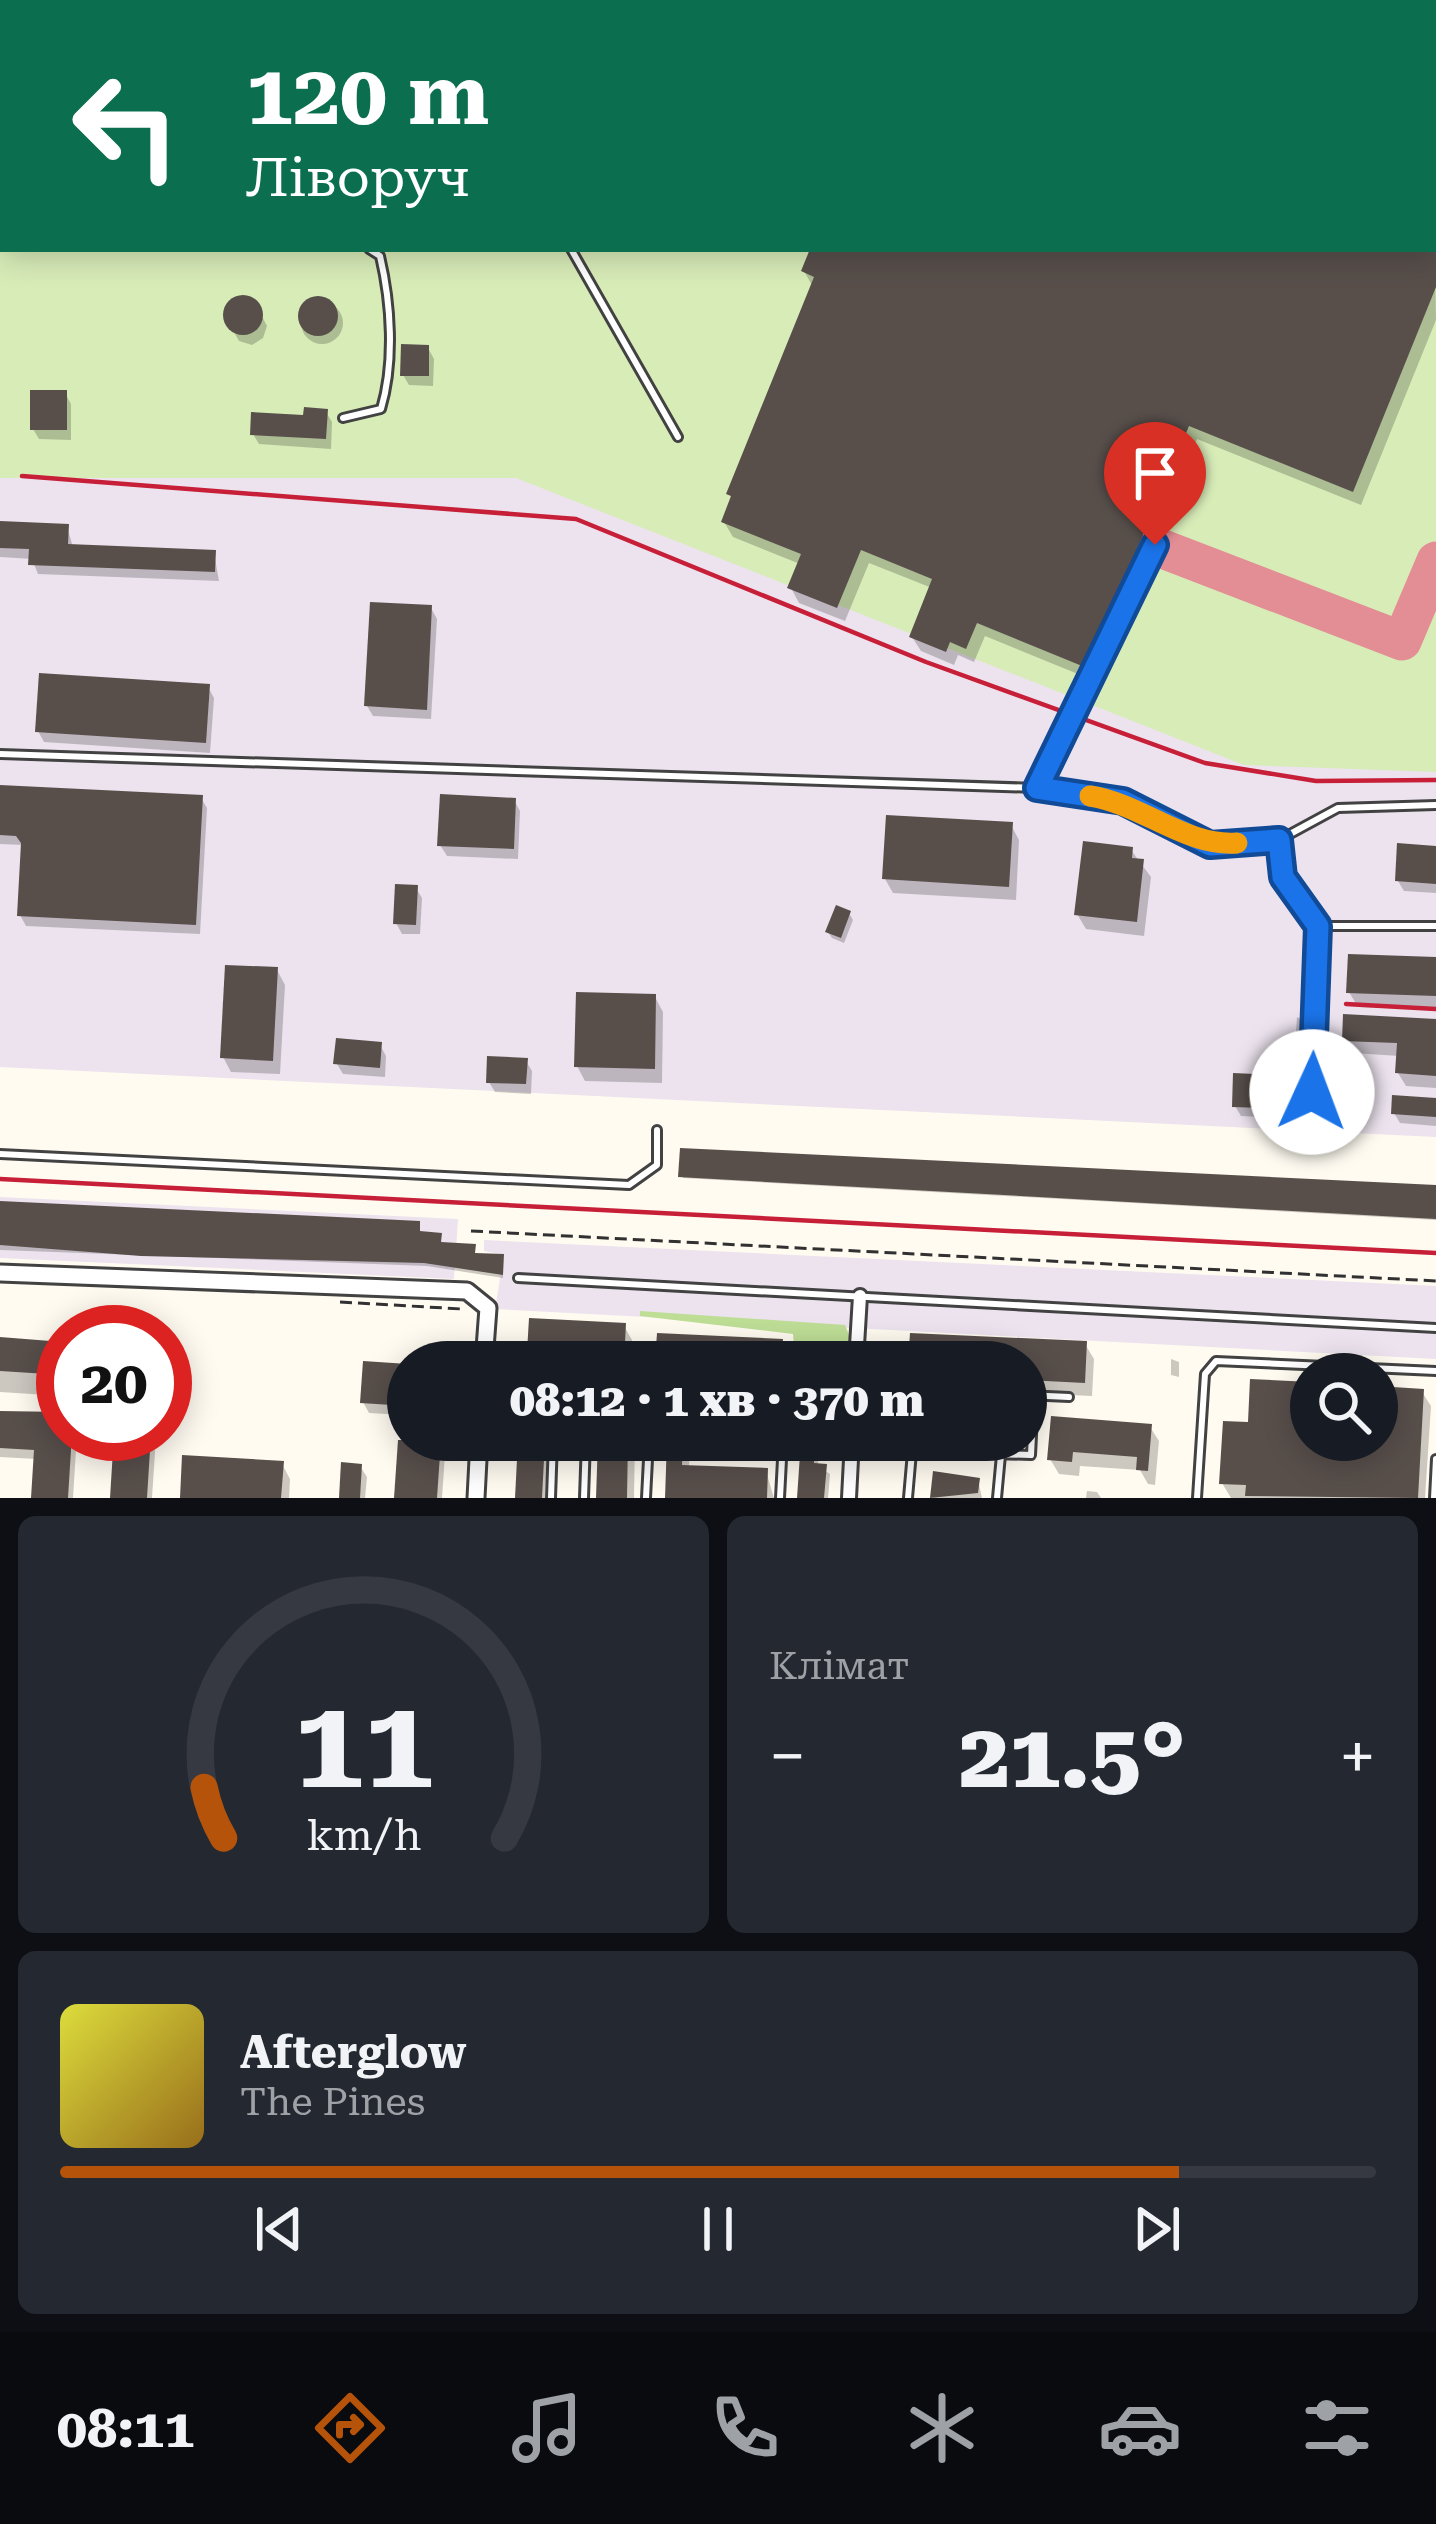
<!DOCTYPE html>
<html lang="uk">
<meta charset="utf-8">
<style>
body{margin:0;font-family:"Roboto Serif",serif;background:#242831;color:#f1f3f6;height:100vh;display:flex;flex-direction:column;font-size:45px;white-space:nowrap}
*{box-sizing:border-box;margin:0}
p{font-size:39px;color:#9ea1a6}
.icon{flex:none;width:66px;height:66px;fill:none;stroke:currentColor;stroke-width:2;stroke-linecap:round;stroke-linejoin:round}
.map{position:relative;height:1498px;overflow:hidden}
.sheet{display:flex;flex-direction:column;gap:18px;padding:18px;background:#0d0f14;flex:1}
.sheet>*{flex:none}
.hud{position:absolute;left:0px;top:0px;width:1437px;height:252px;box-shadow:0 6px 30px #0003;background:#0b6e4f;color:#fff;overflow:hidden}
.controls{position:absolute;left:1290px;top:1353px;display:grid;gap:24px}
.controls a{display:grid;place-items:center;width:108px;height:108px;border-radius:50%;background:#171b24;box-shadow:0 6px 30px #0003;font-size:60px}
.speed{position:absolute;left:36px;top:1305px;display:flex;gap:24px;font-size:60px;font-weight:700;text-align:center}
.speed>*{display:grid;place-content:center;width:156px;height:156px;border-radius:50%;background:#171b24;box-shadow:0 6px 30px #0003;line-height:1}
.speed .limit{border:18px solid #d22;background:#fff;color:#111}
.pin{position:absolute;display:grid;place-items:center;width:102px;height:102px;color:#fff;margin:-123px -51px;border-radius:50% 50% 50% 0;rotate:-45deg;box-shadow:0 0 12px #0007}
.pin .icon{rotate:45deg}
.me{position:absolute;width:132px;margin:-66px;rotate:2deg;stroke-linejoin:round;filter:drop-shadow(0 0 9px #0008)}
.turn{display:flex;align-items:center;gap:42px;height:252px;padding:0 48px;font-size:54px}
.turn .icon{width:156px;height:156px;stroke-width:2.5}
.turn b{display:block;font-size:84px;line-height:102px}
.big{font-size:90px;font-weight:800;line-height:1.1}
.sheet .card{flex:1;display:flex;flex-direction:column;justify-content:center;gap:18px;min-width:0;padding:0 42px;border-radius:18px;background:#242831}
.sheet .dial{align-items:center;gap:0}
.dial svg{height:312px;overflow:visible;fill:none;stroke:#363941;stroke-width:7;stroke-linecap:round;text-anchor:middle}
.dial text{fill:#f1f3f6;stroke:none}
.song{display:flex;align-items:center;gap:36px}
.cover{width:144px;height:144px;border-radius:18px;background:linear-gradient(135deg,hsl(60 70% 55%),hsl(40 70% 35%))}
.played{height:12px;border-radius:6px;background:linear-gradient(90deg,#b45309 85%,#363941 85%)}
.keys{display:flex;justify-content:space-around;direction:ltr}
.heat{display:flex;justify-content:space-between;align-items:center;font-size:66px;direction:ltr}
.sheet .tiles{flex:1;display:grid;gap:18px;grid-template-columns:1fr 1fr}
.card:last-child{grid-column:span 2}
.trip{position:absolute;left:387px;top:1341px;width:660px;height:120px;border-radius:60px;background:#171b24;box-shadow:0 6px 30px #0003;font-weight:800;line-height:120px;text-align:center}
.menu{display:flex;height:192px;justify-content:space-around;align-items:center;background:#090b0e;color:#9ea1a6}
.menu .icon{width:84px;height:84px}
.menu .on{color:#b45309}
.menu b{font-size:54px;color:#f1f3f6}
.map>svg:first-child{display:block}
</style>
<div class="map">
<svg width="1436" height="1498" viewBox="0 0 1436 1498">
<rect width="100%" height="100%" fill="#fffbf1"/>
<!-- industrial -->
<g fill="#ece3ee" fill-rule="evenodd">
<path d="M0 0H1436V1137L0 1067ZM3 3H1434V249H3Z"/>
<path d="M0 1197 458 1219 454 1279 0 1258Z"/>
<path d="M484 1240 1436 1286V1359L495 1309 504 1255 484 1251Z"/>
</g>
<!-- green -->
<path fill="#d8ecb8" fill-rule="evenodd" d="M0 0H1436V772L1244 765 516 478H0ZM3 3H1434V249H3Z"/>
<!-- forest -->
<path fill="#bede96" d="M640 1311 845 1325 852 1342 851 1362H819L820 1348 794 1346 793 1334 640 1316Z"/>
<!-- shadow -->
<g fill="#0003">
<path d="M914 0H1436V59L1434 64V3Z"/>
<path d="M1434 187 1436 320 1361 505 1197 439 1095 681 985 636 974 662 958 655 954 665 921 651 912 637 932 588 869 563 845 621 799 603 791 588 800 564 733 537 724 522 733 500 729 494 813 287 804 271 813 249H1434Z"/>
<path d="M241 297 254 301 267 326 263 338 252 345 239 341 225 316 229 303Z"/>
<circle cx="322" cy="323" r="21"/>
<path d="M428 348 434 359 433 386 409 385 403 375Z"/>
<path d="M65 393 71 404V440L39 439 33 429Z"/>
<path d="M326 412 332 422 331 449 259 444 253 434Z"/>
<path d="M0 525 67 527 73 547 214 553 219 581 38 574 32 559 0 557Z"/>
<path d="M431 608 437 619 431 719 373 716 367 706Z"/>
<path d="M208 687 214 698 210 753 44 742 38 731Z"/>
<path d="M0 788 201 798 207 808 200 934 26 926 20 915 24 845 0 844Z"/>
<path d="M514 800 520 811 518 859 447 856 440 845Z"/>
<path d="M1011 825 1019 840 1016 900 893 893 885 879Z"/>
<path d="M1436 849V893L1404 891 1398 881Z"/>
<path d="M1131 850 1151 877 1144 936 1086 929 1077 914Z"/>
<path d="M416 888 422 898 420 934H402L396 923Z"/>
<path d="M849 913 853 920 844 943 832 938 828 932Z"/>
<path d="M1436 960V1010L1358 1007 1349 992Z"/>
<path d="M277 970 285 985 280 1074 231 1072 223 1057Z"/>
<path d="M655 997 663 1012 662 1083 585 1081 577 1066Z"/>
<path d="M1297 1017 1309 1024V1039L1296 1032Z"/>
<path d="M1436 1022V1088L1406 1086 1398 1073 1399 1056 1353 1053 1345 1040Z"/>
<path d="M380 1045 386 1056 385 1077 343 1074 337 1064Z"/>
<path d="M526 1061 532 1071 531 1094 495 1092 489 1082Z"/>
<path d="M1294 1079 1300 1089 1299 1119 1241 1116 1235 1106Z"/>
<path d="M1436 1101V1126L1400 1123 1394 1113Z"/>
<path d="M682 1176 1436 1188V1220L683 1178Z"/>
<path d="M0 1204 419 1224 420 1234 440 1235 442 1245 472 1268 502 1257 503 1278 427 1266 0 1250Z"/>
<path d="M624 1326 632 1340V1357L537 1362 530 1351Z"/>
<path d="M0 1340 63 1345V1396L0 1392Z"/>
<path d="M781 1342 790 1362H658Z"/>
<path d="M1085 1344 1094 1359 1092 1396 1026 1393V1362H911Z"/>
<path d="M1171 1359 1179 1362V1377L1171 1375Z"/>
<path d="M408 1367V1440H446L442 1498H397L403 1415 369 1413 363 1402Z"/>
<path d="M1311 1385V1440H1377V1389L1422 1392 1431 1406 1425 1498H1231L1222 1483 1251 1426Z"/>
<path d="M0 1413 63 1415V1434H77L73 1498H34L36 1459 0 1457Z"/>
<path d="M1150 1427 1159 1441 1155 1485 1148 1484 1140 1470 1080 1466 1079 1476 1059 1474 1050 1459Z"/>
<path d="M117 1434 156 1437 152 1498H113Z"/>
<path d="M521 1440H548L545 1498H518Z"/>
<path d="M597 1440H635L634 1498H599Z"/>
<path d="M670 1440H690L689 1468 766 1471 774 1498H668Z"/>
<path d="M711 1440H771V1448L714 1446Z"/>
<path d="M797 1440H819L818 1466 830 1474 828 1498H800L803 1453Z"/>
<path d="M897 1440H1023L1022 1454 901 1448Z"/>
<path d="M185 1458 282 1464 290 1479 289 1498H182Z"/>
<path d="M344 1465 360 1466 367 1477 365 1498H342Z"/>
<path d="M936 1474 978 1480 982 1498H933Z"/>
<path d="M1087 1491 1097 1492 1101 1498H1086Z"/>
</g>
<g fill="none" stroke-linecap="round" stroke-linejoin="round">
<!-- taxiway -->
<g stroke="#e38d94" stroke-width="39">
<path d="M599 3 600 0"/>
<path d="M1155 546 1402 641 1436 561"/>
</g>
</g>
<!-- building -->
<g fill="#584f4b">
<path d="M810 249H1436V287L1353 492 1189 426 1087 668 977 623 966 649 950 642 946 652 909 637 932 579 861 550 837 608 787 588 801 554 721 522 731 496 726 494 814 277 801 271Z"/>
<circle cx="243" cy="315" r="20"/>
<circle cx="318" cy="316" r="20"/>
<path d="M401 344 429 345V376H400Z"/>
<rect x="30" y="390" width="37" height="40"/>
<path d="M304 407 328 409 326 439 250 435 251 412 303 415Z"/>
<path d="M0 521 69 524 68 544 216 550 215 572 28 565 29 549 0 548Z"/>
<path d="M370 602 432 605 427 710 364 706Z"/>
<path d="M39 673 210 684 206 743 35 732Z"/>
<path d="M0 785 203 795 196 925 17 916 21 843 16 836 0 835Z"/>
<path d="M440 794 516 798 514 849 437 846Z"/>
<path d="M886 815 1013 822 1009 887 882 879Z"/>
<path d="M1083 841 1133 847 1132 858 1144 859 1137 922 1074 915Z"/>
<path d="M1397 843 1436 846V884L1395 881Z"/>
<path d="M395 884 418 885 416 925 393 924Z"/>
<path d="M836 905 851 911 841 938 825 932Z"/>
<path d="M1348 954 1436 957V996L1346 993Z"/>
<path d="M225 965 278 967 273 1061 220 1058Z"/>
<path d="M576 992 656 994 655 1069 574 1067Z"/>
<path d="M1343 1014 1436 1019V1076L1395 1073 1397 1043 1342 1041Z"/>
<path d="M336 1038 382 1042 380 1068 333 1064Z"/>
<path d="M487 1056 528 1058 526 1084 486 1083Z"/>
<path d="M1233 1073 1296 1076 1294 1109 1232 1107Z"/>
<path d="M1392 1095 1436 1098V1117L1391 1114Z"/>
<path d="M680 1148 1436 1185V1219L678 1177Z"/>
<path d="M0 1201 420 1221V1231L442 1233 441 1242 476 1244 475 1253 504 1254 503 1275 424 1263 141 1256 0 1245Z"/>
<path d="M529 1318 626 1323 625 1343 595 1341 594 1354 527 1352Z"/>
<path d="M657 1333 783 1339 782 1362H655Z"/>
<path d="M910 1333 1087 1341 1085 1383 1026 1380V1362H908Z"/>
<path d="M0 1337 63 1342V1375L0 1371Z"/>
<path d="M363 1361 408 1364V1406L360 1403Z"/>
<path d="M1250 1379 1311 1382V1440H1377V1386L1424 1389 1418 1498 1245 1496 1246 1485 1219 1484 1223 1421 1248 1422Z"/>
<path d="M0 1411 63 1412V1434H72L68 1498H31L34 1450 0 1448Z"/>
<path d="M1051 1416 1152 1424 1148 1471 1136 1470 1137 1457 1073 1452 1072 1462 1047 1460Z"/>
<path d="M114 1434H151L147 1498H110Z"/>
<path d="M398 1440H441L437 1498H394Z"/>
<path d="M518 1440H545L542 1498H515Z"/>
<path d="M598 1440H628L627 1498H596Z"/>
<path d="M667 1440H683L682 1465 768 1468 767 1498H665Z"/>
<path d="M801 1440H815L814 1463 827 1464 824 1498H797Z"/>
<path d="M182 1455 284 1461 281 1498H180Z"/>
<path d="M341 1462 362 1464 360 1498H339Z"/>
<path d="M933 1471 980 1478 978 1493 930 1498Z"/>
</g>
<g fill="none" stroke-linecap="round" stroke-linejoin="round">
<defs>
<g id="service">
<path d="M127 0 135 3"/>
<path d="M86 3V0"/>
<path d="M571 249 678 437"/>
<path d="M343 418 381 409C395 362 391 303 380 256L369 249"/>
<path d="M0 754 1037 788 1123 801 1210 845 1279 840 1338 808 1436 805"/>
<path d="M1037 788 1155 546"/>
<path d="M1279 840 1283 877 1318 926H1436"/>
<path d="M1312 1092 1318 926"/>
<path d="M0 1154 629 1185 657 1165V1130"/>
<path d="M518 1278 1436 1328"/>
<path d="M800 1362V1357"/>
<path d="M1026 1395 1069 1397"/>
<path d="M695 1440V1447L762 1450"/>
<path d="M551 1498 553 1440"/>
<path d="M584 1498 586 1440"/>
<path d="M646 1498 649 1440"/>
<path d="M780 1498 783 1440"/>
<path d="M908 1498 912 1452 1031 1455 1034 1395"/>
<path d="M997 1498 1001 1455"/>
<path d="M1197 1498 1205 1374 1216 1361 1436 1371"/>
<path d="M1434 1498 1436 1459"/>
</g>
<g id="minor">
<path d="M856 1362 860 1296"/>
<path d="M849 1498 852 1440"/>
</g>
<g id="tertiary">
<path d="M0 1273 467 1291 488 1308 484 1362"/>
<path d="M476 1498 479 1440"/>
</g>
</defs>
<!-- service casing -->
<use href="#service" stroke="#424242" stroke-width="12"/>
<!-- minor casing -->
<use href="#minor" stroke="#424242" stroke-width="18"/>
<!-- tertiary casing -->
<use href="#tertiary" stroke="#424242" stroke-width="21"/>
<!-- path -->
<g stroke="#313131" stroke-width="3" stroke-dasharray="12 6" stroke-linecap="butt">
<path d="M471 1231 1436 1281"/>
<path d="M340 1302 462 1309"/>
</g>
<!-- service -->
<use href="#service" stroke="#fff" stroke-width="6"/>
<!-- minor -->
<use href="#minor" stroke="#fff" stroke-width="12"/>
<!-- tertiary -->
<use href="#tertiary" stroke="#fff" stroke-width="15"/>
<!-- rail -->
<g stroke="#c71f38" stroke-width="4.5">
<path d="M22 476 576 519 926 662 1205 763 1316 781 1436 780"/>
<path d="M1346 1004 1436 1009"/>
<path d="M0 1179 1436 1253"/>
</g>
</g>
<g fill="none" stroke-linecap="round" stroke-linejoin="round">
<defs>
<path id="route" d="M1155 545 1037 788 1123 801 1210 845 1279 840 1283 877 1318 926 1312 1092"/>
</defs>
<!-- route casing -->
<use href="#route" stroke="#114b97" stroke-width="30"/>
<!-- route -->
<use href="#route" stroke="#1a73e8" stroke-width="21"/>
<!-- slow -->
<path stroke="#f59e0b" stroke-width="21" d="M1090 796C1142 804 1186 847 1237 843"/>
</g>
</svg>
<div class="controls">
<a><svg class="icon" aria-label="search" viewBox="0 0 24 24"><circle cx="10" cy="10" r="6"/><path d="M15 15l6 6"/></svg></a>
</div>
<div class="speed"><div class="limit">20</div></div>
<div class="pin" style="left:1155px;top:545px;background:#d93025"><svg class="icon" aria-label="arrive" viewBox="0 0 24 24"><path d="M6 21V4h12l-3 4 3 4H6"/></svg></div>
<svg class="me" style="left:1312px;top:1092px" viewBox="-20 -20 40 40"><circle r="19" fill="#fff"/><path d="M0-13L10 11 0 6-10 11z" fill="#1a73e8"/></svg>
<div class="trip">08:12 · 1 хв · 370 m</div>
<div class="hud">
<div class="turn"><svg class="icon" aria-label="left" viewBox="0 0 24 24"><path d="M17 20v-9H6M10 6l-5 5 5 5"/></svg><div><b>120 m</b>Ліворуч</div></div>
</div>
</div>
<section class="sheet">
<div class="tiles">
<div class="card dial"><svg viewBox="0 0 100 80">
<path d="M14 69A42 42 0 1 1 86 69"/>
<path d="M14 69A42 42 0 0 1 9 56" stroke="#b45309"/>
<text x="50" y="56" font-size="32" font-weight="700">11</text>
<text x="50" y="72" font-size="11">km/h</text>
</svg></div>
<div class="card"><p>Клімат</p>
<div class="heat"><a>−</a><b class="big">21.5°</b><a>+</a></div>
</div>
<div class="card">
<div class="song"><i class="cover"></i><div><b>Afterglow</b><p>The Pines</p></div></div>
<div class="played"></div>
<div class="keys"><svg class="icon" aria-label="previous" viewBox="0 0 24 24"><path d="M18 5L8 12l10 7zM5 5v14"/></svg><svg class="icon" aria-label="pause" viewBox="0 0 24 24"><path d="M8 5v14M16 5v14"/></svg><svg class="icon" aria-label="next" viewBox="0 0 24 24"><path d="M6 5l10 7-10 7zM19 5v14"/></svg></div>
</div>
</div>
</section>
<nav class="menu">
<b>08:11</b>
<svg class="icon on" aria-label="directions" viewBox="0 0 24 24"><path d="M12 3l9 9-9 9-9-9zM9 14v-3h6M13 9l2 2-2 2"/></svg>
<svg class="icon" aria-label="music" viewBox="0 0 24 24"><path d="M9 18V5l10-2v13"/><circle cx="6" cy="18" r="3"/><circle cx="16" cy="16" r="3"/></svg>
<svg class="icon" aria-label="phone" viewBox="0 0 24 24"><path d="M5 4h4l2 5-3 2q2 4 5 5l2-3 5 2v4C11 20 4 13 5 4z"/></svg>
<svg class="icon" aria-label="climate" viewBox="0 0 24 24"><path d="M12 3v18M4 7l16 10M4 17L20 7"/></svg>
<svg class="icon" aria-label="car" viewBox="0 0 24 24"><path d="M5 17H2v-5l4-1 3-4h7l3 4 3 1v5h-3M9 17h6M6 11h13"/><circle cx="7" cy="17" r="2"/><circle cx="17" cy="17" r="2"/></svg>
<svg class="icon" aria-label="filters" viewBox="0 0 24 24"><path d="M4 7h16M4 17h16"/><circle cx="9" cy="7" r="2"/><circle cx="15" cy="17" r="2"/></svg>
</nav>
